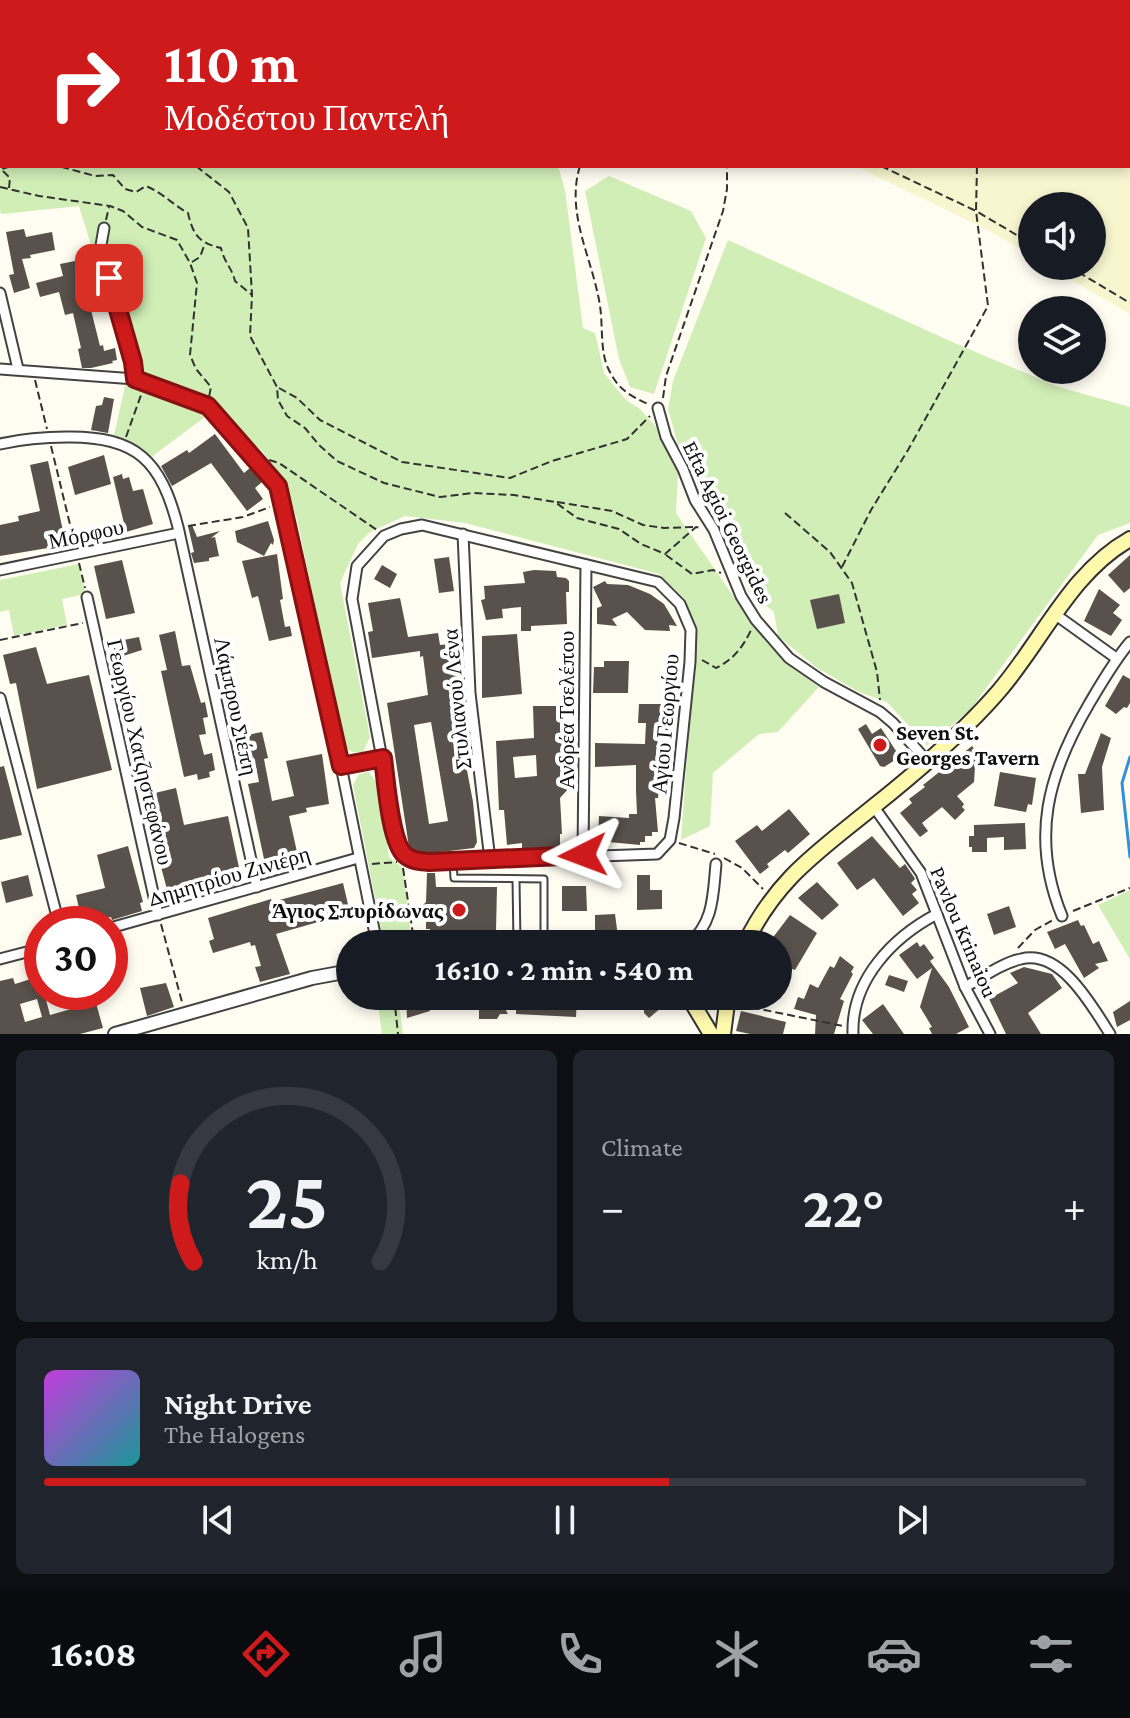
<!DOCTYPE html>
<meta charset="utf-8">
<style>
body{margin:0;font-family:"Crimson Pro",serif;background:#20242c;color:#f1f3f6;height:100vh;display:flex;flex-direction:column;font-size:30px;white-space:nowrap}
*{box-sizing:border-box;margin:0}
p{font-size:26px;color:#9ea1a6}
.icon{flex:none;width:44px;height:44px;fill:none;stroke:currentColor;stroke-width:2;stroke-linecap:round;stroke-linejoin:round}
.map{position:relative;height:1034px;overflow:hidden}
.panel{display:flex;flex-direction:column;gap:16px;padding:16px;background:#0d0f14;flex:1}
.panel>*{flex:none}
.top-card{position:absolute;left:0px;top:0px;width:1130px;height:168px;box-shadow:0 4px 12px #0003;background:#ce1a1b;color:#fff;overflow:hidden}
.tools{position:absolute;left:1018px;top:192px;display:grid;gap:16px}
.tools a{display:grid;place-items:center;width:88px;height:88px;border-radius:50%;background:#171b24;box-shadow:0 4px 12px #0003;font-size:40px}
.speed{position:absolute;left:24px;top:906px;display:flex;gap:16px;font-size:40px;font-weight:700;text-align:center}
.speed>*{display:grid;place-content:center;width:104px;height:104px;border-radius:50%;background:#171b24;box-shadow:0 4px 12px #0003;line-height:1}
.speed .limit{border:12px solid #d22;background:#fff;color:#111}
.pin{position:absolute;display:grid;place-items:center;width:68px;height:68px;color:#fff;margin:-34px;border-radius:16px;box-shadow:0 4px 12px #0006}
.me{position:absolute;width:88px;margin:-44px;rotate:267deg;stroke-linejoin:round;filter:drop-shadow(0 0 6px #0008)}
.turn{display:flex;align-items:center;gap:28px;height:168px;padding:0 32px;font-size:36px}
.turn .icon{width:104px;height:104px;stroke-width:2.5}
.turn b{display:block;font-size:56px;line-height:68px}
.big{font-size:60px;font-weight:700;line-height:1.1}
.panel .tile{flex:1;display:flex;flex-direction:column;justify-content:center;gap:12px;min-width:0;padding:0 28px;border-radius:12px;background:#20242c}
.panel .dial{align-items:center;gap:0}
.dial svg{height:208px;overflow:visible;fill:none;stroke:#363941;stroke-width:7;stroke-linecap:round;text-anchor:middle}
.dial text{fill:#f1f3f6;stroke:none}
.song{display:flex;align-items:center;gap:24px}
.cover{width:96px;height:96px;border-radius:12px;background:linear-gradient(135deg,hsl(290 70% 55%),hsl(180 70% 35%))}
.played{height:8px;border-radius:4px;background:linear-gradient(90deg,#ce1a1b 60%,#363941 60%)}
.keys{display:flex;justify-content:space-around;direction:ltr}
.heat{display:flex;justify-content:space-between;align-items:center;font-size:44px;direction:ltr}
.panel .tiles{flex:1;display:grid;gap:16px;grid-template-columns:1fr 1fr}
.tile:last-child{grid-column:span 2}
.trip{position:absolute;left:336px;top:930px;width:456px;height:80px;border-radius:40px;background:#171b24;box-shadow:0 4px 12px #0003;font-weight:700;line-height:80px;text-align:center}
.tabs{display:flex;height:128px;justify-content:space-around;align-items:center;background:#090b0e;color:#9ea1a6}
.tabs .icon{width:56px;height:56px}
.tabs .active{color:#ce1a1b}
.tabs b{font-size:36px;color:#f1f3f6}
.map>svg:first-child{display:block}
</style>
<div class="map">
<svg width="1130" height="1034" viewBox="0 0 1130 1034">
<rect width="100%" height="100%" fill="#fffdf2"/>
<!-- farmland -->
<path fill="#f8f6cf" d="M621 0H1130V314L1048 266H1092V206H1032V256L988 230 855 166H1128V2Z"/>
<!-- green -->
<g fill="#d1eeb7">
<path d="M0 0 247 2H2V166H558L565 190 583 328 595 333 604 373 626 400 640 409 657 428 678 473 676 513 751 622 787 664 819 687 778 732 759 734 713 773 710 826 681 840 696 630 684 598 659 574 465 523 405 516 370 532 358 544 340 583 370 737 363 752H352L344 747 297 519 287 489 264 453 218 409 206 407 205 417 150 458 114 435 129 369 79 206 2 214 0 212Z"/>
<path d="M609 176 691 211 706 238 654 394 630 387 619 359 585 191Z"/>
<path d="M728 240 959 345 1059 387 1130 407V523L1098 535 970 710 927 746 887 702 859 692 817 668 778 636 774 612 748 591 716 514 679 448 668 409 673 381Z"/>
<path d="M79 564 85 594 62 599 67 625 14 636 9 610 0 612V580Z"/>
<path d="M369 772 379 786 389 857 403 868 412 944H384L353 785 359 774Z"/>
<path d="M1130 890V959L1098 905Z"/>
<path d="M377 996H398L403 1034H382Z"/>
</g>
<g fill="none" stroke-linecap="round" stroke-linejoin="round">
<!-- stream -->
<path stroke="#3190da" stroke-width="3" d="M1130 757 1122 783 1130 857"/>
</g>
<!-- building -->
<g fill="#59514b" fill-rule="evenodd">
<path d="M24 229 26 237 52 232 55 250 30 255 31 258 22 259 30 288 14 293 9 275 14 274 6 232Z"/>
<path d="M80 260 87 281 84 282 100 346 103 345 104 351 115 348 117 360 112 361 113 363 91 368H82L78 349 81 348 73 313 65 315 59 292 40 297 36 283 63 276 60 264Z"/>
<path d="M104 397 114 399 108 433 91 430 96 406 102 405Z"/>
<path d="M215 434 244 473 251 467 262 482 255 488 263 499 247 511 211 463 172 486 161 466 187 450 189 453Z"/>
<path d="M104 455 111 484 75 495 68 467Z"/>
<path d="M48 461 66 545 0 556V525L19 521 18 516 40 511 30 465Z"/>
<path d="M122 474 123 479 129 477 133 491 143 489 153 524 126 532 113 477Z"/>
<path d="M268 521 274 540 273 545 271 543 264 556 237 542 235 531Z"/>
<path d="M192 525 197 537 220 531 211 538 215 537 219 556 209 558V561L194 563 191 553 194 552 188 526Z"/>
<path d="M277 554 283 599 280 600 285 627 290 626 292 636 269 641 258 596 252 598 242 561Z"/>
<path d="M1130 555V588L1124 593 1108 575Z"/>
<path d="M449 557 454 591 439 593 434 559Z"/>
<path d="M122 560 135 613 106 619 94 566Z"/>
<path d="M382 565 397 574 390 588 374 579Z"/>
<path d="M534 570 556 571 557 577 566 578 569 581V592H566L567 624 531 626V631H521V607L502 609 503 618 486 620 481 600 485 599 484 586 525 583 523 572Z"/>
<path d="M605 581 607 584 628 585 650 594 664 604 677 626 669 625 670 631 645 630 627 612 612 619 617 626 597 624V608L602 606 593 587Z"/>
<path d="M1099 589 1120 605 1113 613 1122 620 1111 636 1084 621Z"/>
<path d="M839 594 845 623 817 629 810 600Z"/>
<path d="M400 598 408 637 438 633 440 645 456 643 461 693 460 701 454 702 473 802 477 842 474 848 423 854 415 853 409 847 387 703 428 695 423 656 420 657V651L372 658 368 632 373 631 368 603ZM431 722 448 821 429 824 414 725Z"/>
<path d="M175 631 182 666 190 665 201 703 205 702 208 717 203 718 206 734 199 735 204 755 212 753 215 770 209 772 210 777 198 780 197 774 184 777 161 671 167 670 159 635Z"/>
<path d="M517 634 522 694 482 698V636Z"/>
<path d="M139 637 142 650 123 656V654L115 655 113 642Z"/>
<path d="M36 647 47 684 89 675 112 770 37 789 16 683 10 684 3 655Z"/>
<path d="M604 661H629L628 693H593L594 667H604Z"/>
<path d="M1123 675 1130 679V703L1127 708 1124 707 1116 714 1105 706Z"/>
<path d="M639 704H661V710L667 711 669 715V731L665 730V734L657 733 660 779 658 798H655L658 832H652V836H645V842H640V845L598 841 599 816 629 818V814H637L636 791V765L595 767V743L645 744 646 723H638Z"/>
<path d="M533 706H559L561 742 565 741 566 769H562L563 781 569 788 560 798 562 834H560V849H522V843L507 845 504 810H499L496 741 534 738ZM536 755 537 776 515 778 513 757Z"/>
<path d="M866 724 872 734 881 728 900 757 884 767 880 766 858 729Z"/>
<path d="M262 732 268 758 264 759 272 801 294 796 286 761 322 754 329 804 306 808 307 812 289 816 297 852 264 859 248 784 259 782 255 761 242 764 237 737Z"/>
<path d="M1101 733 1111 738 1102 767 1104 810 1081 813 1078 774H1085Z"/>
<path d="M972 746 976 751 974 782 957 796 964 804 962 807 965 810 955 820 942 807 922 823 928 831 920 837 900 813 912 803 909 799 925 787 923 785Z"/>
<path d="M4 766 22 835 0 840V767Z"/>
<path d="M1000 772 1036 778 1032 805 1028 804 1026 812 994 806Z"/>
<path d="M176 788 184 825 228 816 241 877 235 885 180 900 168 893 142 796Z"/>
<path d="M789 809 810 834 788 853 785 850 767 864 769 867 760 874 735 841 757 825 762 831Z"/>
<path d="M1025 823 1026 849 1004 850V837L987 838V852H972V847H969V836H974V825Z"/>
<path d="M872 836 900 868 905 864 914 877 915 879 911 883 917 890 912 894 919 903 903 916 874 878 857 890 837 863Z"/>
<path d="M128 846 143 902 140 903 142 911 112 920 111 917 82 922 76 895 105 888 97 855Z"/>
<path d="M427 873H435L436 887H497L496 931H430V929H426V919L420 915 419 909 426 902Z"/>
<path d="M28 875 33 896 6 903 1 882Z"/>
<path d="M637 875H650V890H662V909L637 910Z"/>
<path d="M817 882 839 905 822 920 798 898Z"/>
<path d="M343 883 350 913 276 934 290 974 260 982 255 967 261 966 255 945 251 946 250 942 213 953 209 941 214 939 208 918 271 899 272 902Z"/>
<path d="M562 886H586L587 911H562Z"/>
<path d="M1009 906 1016 927 994 935 987 914Z"/>
<path d="M615 914 619 944H595V915Z"/>
<path d="M790 915 817 933 795 970 778 964V944H768Z"/>
<path d="M1078 920 1081 926 1084 925 1093 944 1099 941 1108 961 1095 964 1099 968 1084 978 1065 944 1055 949 1047 932Z"/>
<path d="M917 942 920 947 924 944 934 958 930 961 949 987 969 1027 956 1034H932L929 1028 932 1027 920 1007 932 968 917 979 899 955Z"/>
<path d="M840 956 854 967 851 972 853 974 840 999 844 1001 834 1034H815L816 1015 794 1009 798 997 804 999 810 984 818 988 830 966 834 968Z"/>
<path d="M1024 967 1052 974 1062 988 1028 1013 1041 1034H1006L989 999 1018 983 1010 973Z"/>
<path d="M889 975 908 981 904 992 885 985Z"/>
<path d="M37 977 38 980 42 979V992H44L50 1015 71 1009 69 1002 94 996 103 1028 80 1034H0V981L13 978 15 984ZM37 999 42 1017 25 1022 20 1004Z"/>
<path d="M166 983 174 1007 147 1016 140 988Z"/>
<path d="M406 996H429L430 1011 407 1018Z"/>
<path d="M479 996H498L508 1014H500L497 1019H479Z"/>
<path d="M516 996H577L576 1017 516 1014Z"/>
<path d="M644 996H662L668 1002 649 1018 644 1013Z"/>
<path d="M1130 1001V1020L1117 1027 1113 1012Z"/>
<path d="M883 1004 904 1034H873L862 1020Z"/>
<path d="M741 1011 786 1022 783 1034H750L736 1031Z"/>
</g>
<g fill="none" stroke-linecap="round" stroke-linejoin="round">
<defs>
<g id="service">
<path d="M516 879 517 944"/>
<path d="M422 943 544 940V879L454 878 453 861"/>
</g>
<g id="minor">
<path d="M104 228 100 251 133 362 135 379"/>
<path d="M0 293 18 369"/>
<path d="M0 369 135 379 208 406 278 486 341 766 377 944"/>
<path d="M658 408 666 437 683 469 695 500 714 530 741 596 756 620 789 658 824 682 880 712 893 723 927 761"/>
<path d="M0 444C22 439 45 437 67 437 137 436 161 461 178 527L257 887"/>
<path d="M422 525 658 582 680 604 691 630 690 662 674 818 670 840 657 854 429 862 412 860 399 849 352 599 357 566 384 536 401 529Z"/>
<path d="M463 534 470 693 490 860"/>
<path d="M0 570 179 533"/>
<path d="M87 597 158 915"/>
<path d="M1056 615 1116 658"/>
<path d="M0 698 59 924"/>
<path d="M341 766 383 758"/>
<path d="M874 807 921 873 965 987 990 1034"/>
<path d="M583 855 586 565"/>
<path d="M1062 916C1030 837 1048 774 1089 704 1102 682 1114 661 1130 642"/>
<path d="M110 928 358 858"/>
<path d="M688 944C714 924 713 894 716 864"/>
<path d="M0 959 42 948"/>
<path d="M965 987C983 977 1002 963 1021 959 1061 949 1092 1006 1110 1034"/>
<path d="M853 1034C851 980 893 937 937 914"/>
</g>
<path id="tertiary" d="M115 1034 312 978 350 971"/>
<g id="secondary">
<path d="M745 944C777 878 818 852 873 807 917 772 962 734 999 691 1042 641 1071 572 1130 539"/>
<path d="M685 996 693 1004 711 1034"/>
<path d="M723 1034 728 996"/>
</g>
</defs>
<!-- service casing -->
<use href="#service" stroke="#434343" stroke-width="9"/>
<!-- minor casing -->
<use href="#minor" stroke="#434343" stroke-width="13"/>
<!-- tertiary casing -->
<use href="#tertiary" stroke="#434343" stroke-width="16"/>
<!-- secondary casing -->
<use href="#secondary" stroke="#323232" stroke-width="18"/>
<!-- path -->
<g stroke="#323232" stroke-width="2" stroke-dasharray="8 4" stroke-linecap="butt">
<path d="M633 0 634 2"/>
<path d="M727 2V0"/>
<path d="M977 2V0"/>
<path d="M1128 18H1130"/>
<path d="M0 63 2 64"/>
<path d="M0 119 2 120"/>
<path d="M0 150 2 151"/>
<path d="M37 166 62 167 95 176 113 175 125 189 136 192 146 186C163 193 173 205 188 213 193 235 199 243 221 248 224 262 232 268 235 281L252 295"/>
<path d="M196 166 229 192 248 228 252 295 250 336 277 387 278 400 287 416 305 428 319 445 337 461 384 483 440 497 473 493 514 495 555 502 577 518 619 529 641 544 665 554 696 527 700 528"/>
<path d="M580 166C565 214 593 259 600 306 603 325 600 351 608 368 617 388 628 395 648 404"/>
<path d="M881 166 976 211 1032 244"/>
<path d="M0 187 39 196 110 206 123 211 142 227 177 240 190 263 197 283 190 355 196 369 211 387 209 397"/>
<path d="M9 188 10 178 1 169 12 166"/>
<path d="M106 220 109 207"/>
<path d="M192 262 200 257 204 246"/>
<path d="M1068 266 1130 303"/>
<path d="M35 380 47 429"/>
<path d="M279 388 297 398 320 420 402 462 510 478 552 461 627 439 650 416"/>
<path d="M663 398 666 376 723 211 727 189V166"/>
<path d="M126 437 141 395"/>
<path d="M51 446 75 545"/>
<path d="M269 460 279 463 377 530"/>
<path d="M557 502 612 511 643 525 664 528 695 527"/>
<path d="M785 513 830 552 852 583 877 672 880 700"/>
<path d="M188 526 243 517 270 507"/>
<path d="M666 555 692 574 713 570 721 573"/>
<path d="M79 563 85 588"/>
<path d="M842 567 871 510 908 450 988 306 976 211 977 166"/>
<path d="M0 640 83 623"/>
<path d="M702 660 716 668C733 660 743 647 751 630"/>
<path d="M679 843 715 854"/>
<path d="M724 858 742 868 763 889"/>
<path d="M372 864 397 862"/>
<path d="M403 868 414 941"/>
<path d="M1073 911 1130 888"/>
<path d="M161 924 182 1002"/>
<path d="M1018 948 1035 930 1053 920"/>
<path d="M394 996 398 1034"/>
<path d="M740 1005 843 1026"/>
</g>
<!-- service -->
<use href="#service" stroke="#fff" stroke-width="5"/>
<!-- minor -->
<use href="#minor" stroke="#fff" stroke-width="9"/>
<!-- tertiary -->
<use href="#tertiary" stroke="#fff" stroke-width="12"/>
<!-- secondary -->
<use href="#secondary" stroke="#fff9ad" stroke-width="14"/>
</g>
<g fill="none" stroke-linecap="round" stroke-linejoin="round">
<defs>
<path id="route" d="M109 278 133 362 135 379 208 406 278 486 341 766 383 758C386 779 390 842 405 855 412 861 420 861 429 862L583 855"/>
</defs>
<!-- route casing -->
<use href="#route" stroke="#861112" stroke-width="20"/>
<!-- route -->
<use href="#route" stroke="#ce1a1b" stroke-width="14"/>
</g>
<!-- markers -->
<g fill="#ce1a1b" stroke="#fff" stroke-width="3">
<circle cx="880" cy="745" r="8"/>
<circle cx="459" cy="910" r="8"/>
</g>
<g text-anchor="middle" dominant-baseline="central" stroke-width="8" stroke-linejoin="round" paint-order="stroke">
<!-- street labels -->
<g font-size="22" fill="#101010" stroke="#fff">
<text transform="translate(728 522) rotate(64)">Efta Agioi Georgides</text>
<text transform="translate(86 534) rotate(-12)">Μόρφου</text>
<text transform="translate(456 699) rotate(-95)">Στυλιανού Λένα</text>
<text transform="translate(236 706) rotate(78)">Λάμπρου Σιέπη</text>
<text transform="translate(566 710) rotate(-90)">Ανδρέα Τσελέπου</text>
<text transform="translate(665 724) rotate(-85)">Αγίου Γεωργίου</text>
<text transform="translate(140 752) rotate(77)">Γεωργίου Χατζηστεφάνου</text>
<text transform="translate(229 876) rotate(-16)">Δημητρίου Ζινιέρη</text>
<text transform="translate(964 932) rotate(67)">Pavlou Krinaiou</text>
</g>
<!-- poi labels -->
<g font-size="22" font-weight="bold" fill="#101010" stroke="#fff" text-anchor="start">
<text x="896" y="732">Seven St.<tspan x="896" dy="25">Georges Tavern</tspan></text>
<text x="443" y="910" text-anchor="end">Άγιος Σπυρίδωνας</text>
</g>
</g>
</svg>
<div class="tools">
<a><svg class="icon" aria-label="sound" viewBox="0 0 24 24"><path d="M4 9h4l5-4v14l-5-4H4zM17 9q2 3 0 6"/></svg></a>
<a><svg class="icon" aria-label="layers" viewBox="0 0 24 24"><path d="M12 4l9 5-9 5-9-5zM3 14l9 5 9-5"/></svg></a>
</div>
<div class="speed"><div class="limit">30</div></div>
<div class="pin" style="left:109px;top:278px;background:#d93025"><svg class="icon" aria-label="arrive" viewBox="0 0 24 24"><path d="M6 21V4h12l-3 4 3 4H6"/></svg></div>
<svg class="me" style="left:583px;top:855px" viewBox="-20 -20 40 40"><path d="M0-17L14 15 0 8-14 15z" fill="#ce1a1b" stroke="#fff" stroke-width="4"/></svg>
<div class="trip">16:10 · 2 min · 540 m</div>
<div class="top-card">
<div class="turn"><svg class="icon" aria-label="right" viewBox="0 0 24 24"><path d="M7 20v-9h11M14 6l5 5-5 5"/></svg><div><b>110 m</b>Μοδέστου Παντελή</div></div>
</div>
</div>
<section class="panel">
<div class="tiles">
<div class="tile dial"><svg viewBox="0 0 100 80">
<path d="M14 69A42 42 0 1 1 86 69"/>
<path d="M14 69A42 42 0 0 1 9 39" stroke="#ce1a1b"/>
<text x="50" y="56" font-size="32" font-weight="700">25</text>
<text x="50" y="72" font-size="11">km/h</text>
</svg></div>
<div class="tile"><p>Climate</p>
<div class="heat"><a>−</a><b class="big">22°</b><a>+</a></div>
</div>
<div class="tile">
<div class="song"><i class="cover"></i><div><b>Night Drive</b><p>The Halogens</p></div></div>
<div class="played"></div>
<div class="keys"><svg class="icon" aria-label="previous" viewBox="0 0 24 24"><path d="M18 5L8 12l10 7zM5 5v14"/></svg><svg class="icon" aria-label="pause" viewBox="0 0 24 24"><path d="M8 5v14M16 5v14"/></svg><svg class="icon" aria-label="next" viewBox="0 0 24 24"><path d="M6 5l10 7-10 7zM19 5v14"/></svg></div>
</div>
</div>
</section>
<nav class="tabs">
<b>16:08</b>
<svg class="icon active" aria-label="directions" viewBox="0 0 24 24"><path d="M12 3l9 9-9 9-9-9zM9 14v-3h6M13 9l2 2-2 2"/></svg>
<svg class="icon" aria-label="music" viewBox="0 0 24 24"><path d="M9 18V5l10-2v13"/><circle cx="6" cy="18" r="3"/><circle cx="16" cy="16" r="3"/></svg>
<svg class="icon" aria-label="phone" viewBox="0 0 24 24"><path d="M5 4h4l2 5-3 2q2 4 5 5l2-3 5 2v4C11 20 4 13 5 4z"/></svg>
<svg class="icon" aria-label="climate" viewBox="0 0 24 24"><path d="M12 3v18M4 7l16 10M4 17L20 7"/></svg>
<svg class="icon" aria-label="car" viewBox="0 0 24 24"><path d="M5 17H2v-5l4-1 3-4h7l3 4 3 1v5h-3M9 17h6M6 11h13"/><circle cx="7" cy="17" r="2"/><circle cx="17" cy="17" r="2"/></svg>
<svg class="icon" aria-label="filters" viewBox="0 0 24 24"><path d="M4 7h16M4 17h16"/><circle cx="9" cy="7" r="2"/><circle cx="15" cy="17" r="2"/></svg>
</nav>
